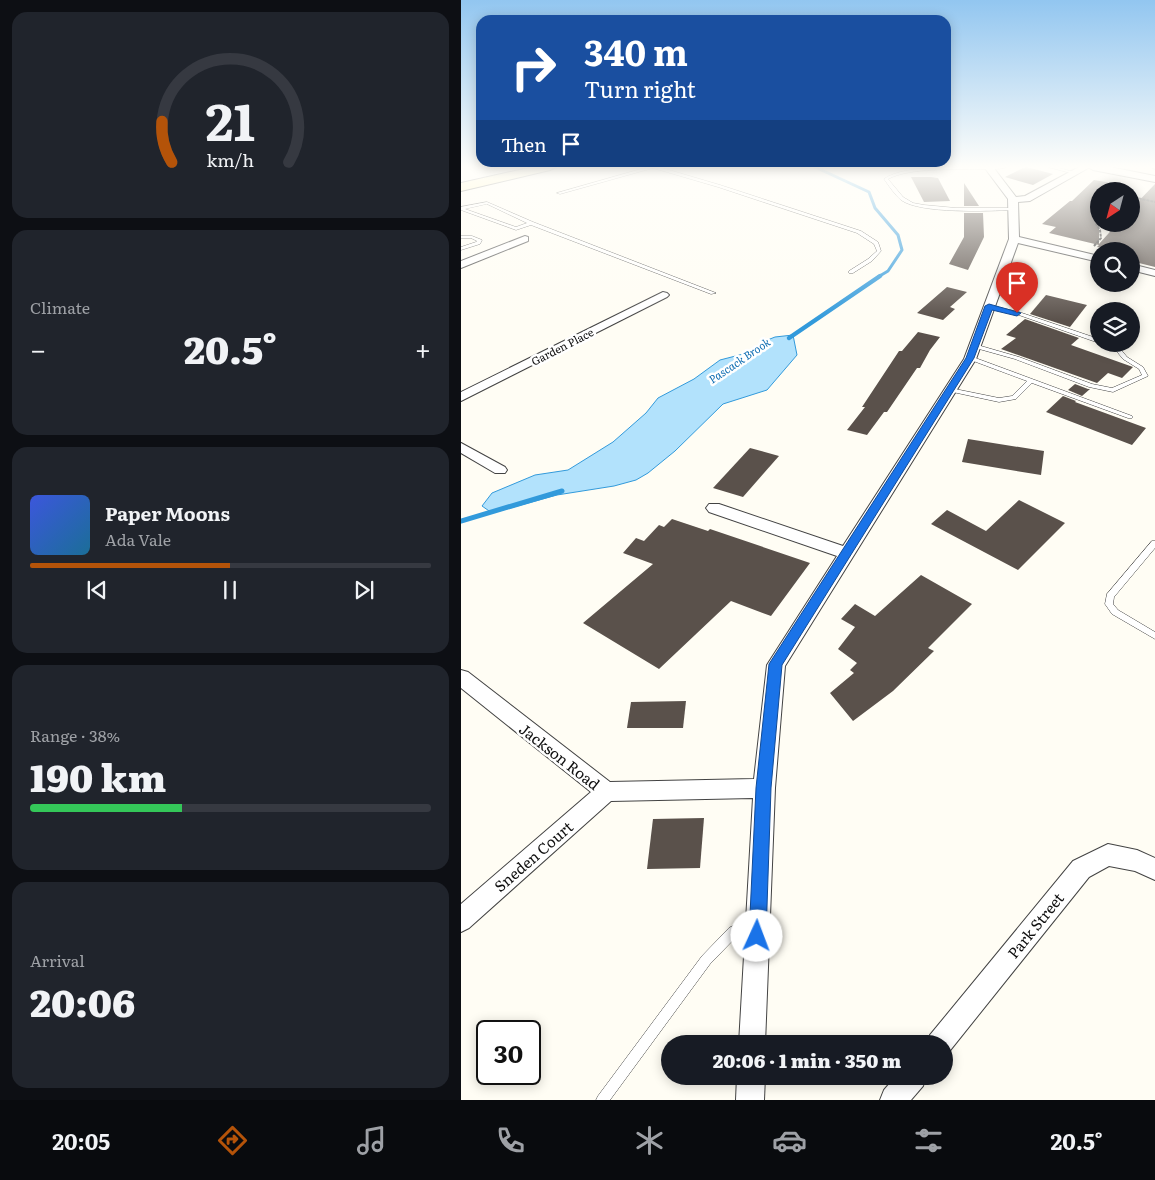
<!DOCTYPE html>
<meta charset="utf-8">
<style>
body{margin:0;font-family:Literata,serif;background:#20242c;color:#f1f3f6;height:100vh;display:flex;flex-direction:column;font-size:19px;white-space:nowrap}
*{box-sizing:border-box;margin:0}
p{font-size:16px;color:#9ea1a6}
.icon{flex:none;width:28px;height:28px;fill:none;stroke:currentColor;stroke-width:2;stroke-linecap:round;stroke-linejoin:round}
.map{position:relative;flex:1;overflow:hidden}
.drawer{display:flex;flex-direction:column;gap:12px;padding:12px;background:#0d0f14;width:461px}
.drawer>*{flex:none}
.top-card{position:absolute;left:15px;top:15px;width:475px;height:152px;border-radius:15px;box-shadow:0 2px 12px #0003;background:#1a4fa0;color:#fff;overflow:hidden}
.needle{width:32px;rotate:216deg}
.buttons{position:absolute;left:629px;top:182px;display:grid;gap:10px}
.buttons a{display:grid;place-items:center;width:50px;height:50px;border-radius:50%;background:#171b24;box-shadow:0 2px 12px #0003;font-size:25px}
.speed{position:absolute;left:15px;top:1020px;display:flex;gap:10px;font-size:25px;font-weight:700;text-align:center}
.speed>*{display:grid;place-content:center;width:65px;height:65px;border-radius:50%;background:#171b24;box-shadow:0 2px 12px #0003;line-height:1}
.speed .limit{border:2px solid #111;border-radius:8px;background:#fff;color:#111}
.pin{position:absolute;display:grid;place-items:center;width:42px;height:42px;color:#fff;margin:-51px -21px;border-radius:50% 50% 50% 0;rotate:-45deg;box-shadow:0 0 5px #0007}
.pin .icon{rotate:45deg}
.me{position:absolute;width:55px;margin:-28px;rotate:2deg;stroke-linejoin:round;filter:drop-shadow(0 0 4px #0008)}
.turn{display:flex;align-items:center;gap:18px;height:105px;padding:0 25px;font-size:22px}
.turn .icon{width:65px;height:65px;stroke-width:2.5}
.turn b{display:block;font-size:35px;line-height:42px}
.then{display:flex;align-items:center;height:48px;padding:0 25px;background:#0003;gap:10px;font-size:19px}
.big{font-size:38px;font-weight:800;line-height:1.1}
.drawer .tile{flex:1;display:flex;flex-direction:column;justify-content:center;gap:8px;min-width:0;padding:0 18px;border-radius:15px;background:#20242c}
.drawer .dial{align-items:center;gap:0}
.dial svg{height:130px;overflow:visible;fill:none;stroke:#363941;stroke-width:7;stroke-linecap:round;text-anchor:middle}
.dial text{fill:#f1f3f6;stroke:none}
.song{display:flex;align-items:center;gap:15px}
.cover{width:60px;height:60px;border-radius:8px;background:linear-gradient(135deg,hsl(230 70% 55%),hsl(200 70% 35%))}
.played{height:5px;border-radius:2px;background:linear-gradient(90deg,#b45309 50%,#363941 50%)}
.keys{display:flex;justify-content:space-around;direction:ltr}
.heat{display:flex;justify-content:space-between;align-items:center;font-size:28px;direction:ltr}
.charge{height:8px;border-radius:4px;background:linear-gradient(90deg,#34c759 38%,#363941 0)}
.trip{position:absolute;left:200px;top:1035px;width:292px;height:50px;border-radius:25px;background:#171b24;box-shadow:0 2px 12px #0003;font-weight:800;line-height:50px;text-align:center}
.tabs{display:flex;height:80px;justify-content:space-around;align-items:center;background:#090b0e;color:#9ea1a6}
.tabs .icon{width:35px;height:35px}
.tabs .active{color:#b45309}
.tabs b{font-size:22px;color:#f1f3f6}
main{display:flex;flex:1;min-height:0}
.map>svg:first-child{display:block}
</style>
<main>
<section class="drawer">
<div class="tile dial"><svg viewBox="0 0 100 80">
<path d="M14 69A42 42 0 1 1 86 69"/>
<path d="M14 69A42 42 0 0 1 8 44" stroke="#b45309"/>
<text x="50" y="56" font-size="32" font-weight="700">21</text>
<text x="50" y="72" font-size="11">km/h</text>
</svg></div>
<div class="tile"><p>Climate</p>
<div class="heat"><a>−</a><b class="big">20.5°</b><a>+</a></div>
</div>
<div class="tile">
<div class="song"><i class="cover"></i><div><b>Paper Moons</b><p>Ada Vale</p></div></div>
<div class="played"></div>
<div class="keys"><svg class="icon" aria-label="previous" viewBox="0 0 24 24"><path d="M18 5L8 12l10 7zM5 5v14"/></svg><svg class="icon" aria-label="pause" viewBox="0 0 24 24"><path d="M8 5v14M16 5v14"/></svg><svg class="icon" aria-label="next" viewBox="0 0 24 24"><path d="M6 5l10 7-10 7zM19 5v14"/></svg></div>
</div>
<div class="tile"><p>Range · 38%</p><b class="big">190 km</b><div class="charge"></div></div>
<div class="tile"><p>Arrival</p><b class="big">20:06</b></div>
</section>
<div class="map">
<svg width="694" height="1100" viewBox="0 0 694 1100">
<rect width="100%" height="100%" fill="#fffdf4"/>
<!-- water -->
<path fill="#b2e2fc" stroke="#329adb" d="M332 335 336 355 306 390 262 404 214 451 187 473 175 480 153 486 96 495 31 513 21 506 31 493 74 475 107 470 152 442 185 413 197 398 233 379 259 360 290 352 299 343 314 337Z"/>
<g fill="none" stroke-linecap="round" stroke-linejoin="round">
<!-- stream-far2 -->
<path stroke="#329adb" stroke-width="3" d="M354 167 408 192 414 208 437 235 441 250 427 271 417 277"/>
<!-- stream-far1 -->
<path stroke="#329adb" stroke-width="4.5" d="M328 338 419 276"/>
<!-- stream -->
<path stroke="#329adb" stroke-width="5" d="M0 521 101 491"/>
</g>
<!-- building -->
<g fill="#5a514b">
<path d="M564 167H566L592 174 572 185 544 177Z"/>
<path d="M450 177H470L477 178 489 201 463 202Z"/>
<path d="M633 180 651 183 644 191H638V244L656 224H670V209L694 184V267L670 261V251H654L636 247 638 245 588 233 595 227 581 224 609 201H611Z"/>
<path d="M503 183 518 206H503Z"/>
<path d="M503 213H522L523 237 507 270 488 264 503 237Z"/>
<path d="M486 287 506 292 489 307 494 309 482 320 456 313Z"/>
<path d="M585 295 626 305 609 327 569 314Z"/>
<path d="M564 319 618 338 610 345 672 367 661 378 647 373 636 383 540 349 555 338 545 335Z"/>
<path d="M457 332 479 337 469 350 459 368H456L426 412H423L406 435 386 430 404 407H401L438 351H441Z"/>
<path d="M614 384 627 389H629L621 396 607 390Z"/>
<path d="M602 396 615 401 614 402 685 428 671 445 585 412Z"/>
<path d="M507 439 583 451 580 475 501 462Z"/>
<path d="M289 448 318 456 282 497 252 488Z"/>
<path d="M558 500 604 523 557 570 470 524 486 510 525 531Z"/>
<path d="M211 519 247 531 249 529 349 563 310 616 270 601 198 669 122 623 192 564 162 553 175 538 183 541 198 525 203 527Z"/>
<path d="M460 575 511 604 467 648 473 651 432 691 392 721 369 693 393 673 389 670 396 663 377 649 394 627 380 619 394 604 414 616Z"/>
<path d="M225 701 222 728H166L170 702Z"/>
<path d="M243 818 239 868 186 869 192 819Z"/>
</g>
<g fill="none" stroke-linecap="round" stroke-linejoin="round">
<defs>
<g id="service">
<path d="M187 167H198L259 185 400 231 417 242 420 251 411 261 392 273H388V271L407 259 416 251 413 244 396 233 257 187 192 168 99 194 96 193Z"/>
<path d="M546 167C538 170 528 169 519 169 493 170 450 167 427 179L442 197 452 203 463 205 495 208H554V210H552C528 211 459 214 440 200 434 195 428 186 423 179 445 163 517 167 546 167Z"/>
<path d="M587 167H595L616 173 614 174Z"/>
<path d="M689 167H694V169Z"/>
<path d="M26 202 72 222 255 293 250 294 70 225 55 230 0 210V207ZM26 204 66 223 55 227 4 209Z"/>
<path d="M0 236H11L21 240 19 244 0 250V247L15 242 16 241 10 238H0Z"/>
<path d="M528 305 558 312 638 339V343L555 314 526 308 525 307Z"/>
<path d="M513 344 558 357 631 384 651 388 681 375 678 369 662 359 653 348 643 344H651L657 346 666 357 682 367 687 376 652 392 628 387 554 359 511 347 510 346Z"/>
<path d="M509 356 671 416 672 417 671 418H667L571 383 555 399 538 402 487 391 486 390 489 388 538 398 551 396 566 381 507 359 506 358Z"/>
<path d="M691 541H694V548L653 597 652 604 657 610 694 632V639L651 614 644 604 646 594Z"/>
<path d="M293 915 297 917 299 921 297 925 276 936 249 964 149 1100H135L137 1096 241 956 268 928Z"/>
</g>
<g id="minor">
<path d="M523 167H532L555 197 564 196 618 167H629L569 201 557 202 558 237 638 256V262L557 243 515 359 324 666 314 788 304 1044H278L292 798 150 801 8 928 0 932V904L130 792 0 688V670L7 672 149 782 293 779 306 665 376 556 248 512 245 508 248 504H258L382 546 503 359 548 239 547 199Z"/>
<path d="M64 236 67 237V241L0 268V261Z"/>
<path d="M670 264 694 270V276L670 270Z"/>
<path d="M202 292 206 293 208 295 206 297 0 401V392Z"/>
<path d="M0 443 44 467 46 470 44 473H34L0 453Z"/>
<path d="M647 844 676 850 694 858V880L674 871 648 866 628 877 487 1053 484 1055V1044H465L469 1035 612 861Z"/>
<path d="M276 1076H304L303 1100H275Z"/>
<path d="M435 1076H465L462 1086 450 1100H419L423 1090Z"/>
</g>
<path id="tertiary" d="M627 167H649L694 176V182L632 170Z"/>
<path id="secondary" d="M72 167H95L89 170 0 191V183Z"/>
</defs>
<!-- service casing -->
<use href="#service" stroke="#434343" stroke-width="1"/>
<!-- minor casing -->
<use href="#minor" stroke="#434343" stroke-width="2"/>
<!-- tertiary casing -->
<use href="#tertiary" stroke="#434343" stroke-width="2"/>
<!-- secondary casing -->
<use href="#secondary" stroke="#323232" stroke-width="2"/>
<!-- path -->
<g stroke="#323232" stroke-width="2" stroke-dasharray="3 1" stroke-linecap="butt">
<path d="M670 200 676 198 694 202"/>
<path d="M633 246 640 238 639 230 635 224 638 220"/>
</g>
<!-- service -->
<use href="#service" fill="#fff" fill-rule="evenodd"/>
<!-- minor -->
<use href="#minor" fill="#fff" fill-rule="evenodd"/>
<!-- tertiary -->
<use href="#tertiary" fill="#fff" fill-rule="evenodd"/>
<!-- secondary -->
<use href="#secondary" fill="#fff5af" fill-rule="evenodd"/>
</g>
<!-- sky -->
<linearGradient id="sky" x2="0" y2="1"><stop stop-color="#92c6f0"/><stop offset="0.52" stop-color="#fffefa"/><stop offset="1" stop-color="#fffefa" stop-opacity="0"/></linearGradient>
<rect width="694" height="321" fill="url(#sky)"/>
<!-- route -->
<path fill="#1a73e8" stroke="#114b97" d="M528 304 560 313 556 316 531 310 513 358 321 665 310 788 305 936 302 942 296 945 290 942 288 936 295 788 308 664 505 358 524 306Z"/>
<g text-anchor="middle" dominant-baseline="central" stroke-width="5" stroke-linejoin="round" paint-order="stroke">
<!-- far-street labels -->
<g font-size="11" fill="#101010" stroke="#fff">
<text transform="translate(101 346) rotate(-27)">Garden Place</text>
</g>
<!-- far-water labels -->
<g font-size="11" font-style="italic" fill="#0b6bb1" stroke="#fff">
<text transform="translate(278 360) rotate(-34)">Pascack Brook</text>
</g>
<!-- near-street labels -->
<g font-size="15" fill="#101010" stroke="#fff">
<text transform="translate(99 756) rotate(38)">Jackson Road</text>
<text transform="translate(72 856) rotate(-41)">Sneden Court</text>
<text transform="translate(574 925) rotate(-51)">Park Street</text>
</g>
</g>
</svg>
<div class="buttons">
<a><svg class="needle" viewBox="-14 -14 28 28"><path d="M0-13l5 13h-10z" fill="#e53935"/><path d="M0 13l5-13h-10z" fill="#9ea1a6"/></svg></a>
<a><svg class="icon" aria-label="search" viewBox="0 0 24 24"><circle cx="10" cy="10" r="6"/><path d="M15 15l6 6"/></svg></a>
<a><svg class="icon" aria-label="layers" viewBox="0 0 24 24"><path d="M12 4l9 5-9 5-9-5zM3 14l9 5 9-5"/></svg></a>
</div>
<div class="speed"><div class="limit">30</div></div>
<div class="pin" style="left:556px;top:313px;background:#d93025"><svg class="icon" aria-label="arrive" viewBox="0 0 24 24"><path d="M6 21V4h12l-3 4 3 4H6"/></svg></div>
<svg class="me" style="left:296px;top:936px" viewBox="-20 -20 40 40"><circle r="19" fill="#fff"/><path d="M0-13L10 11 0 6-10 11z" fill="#1a73e8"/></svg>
<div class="trip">20:06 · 1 min · 350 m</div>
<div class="top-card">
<div class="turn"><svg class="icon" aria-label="right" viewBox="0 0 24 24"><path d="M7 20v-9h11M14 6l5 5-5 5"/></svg><div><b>340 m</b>Turn right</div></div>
<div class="then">Then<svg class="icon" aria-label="arrive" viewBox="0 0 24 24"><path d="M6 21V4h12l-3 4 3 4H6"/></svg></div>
</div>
</div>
</main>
<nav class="tabs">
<b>20:05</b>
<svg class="icon active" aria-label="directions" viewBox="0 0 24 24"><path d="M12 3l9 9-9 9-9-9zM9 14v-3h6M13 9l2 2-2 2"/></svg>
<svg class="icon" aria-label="music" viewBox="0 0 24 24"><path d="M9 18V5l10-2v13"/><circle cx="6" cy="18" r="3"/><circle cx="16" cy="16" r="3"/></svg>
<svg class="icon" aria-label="phone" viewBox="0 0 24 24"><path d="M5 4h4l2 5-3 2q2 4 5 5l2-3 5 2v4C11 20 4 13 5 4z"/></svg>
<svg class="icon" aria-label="climate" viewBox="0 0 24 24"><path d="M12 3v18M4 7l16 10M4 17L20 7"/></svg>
<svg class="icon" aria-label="car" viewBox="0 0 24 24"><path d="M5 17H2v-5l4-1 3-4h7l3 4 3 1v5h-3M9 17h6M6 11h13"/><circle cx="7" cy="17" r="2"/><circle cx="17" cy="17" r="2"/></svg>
<svg class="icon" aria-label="filters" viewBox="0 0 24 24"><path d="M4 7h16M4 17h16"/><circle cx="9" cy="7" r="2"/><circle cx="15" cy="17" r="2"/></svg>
<b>20.5°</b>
</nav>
